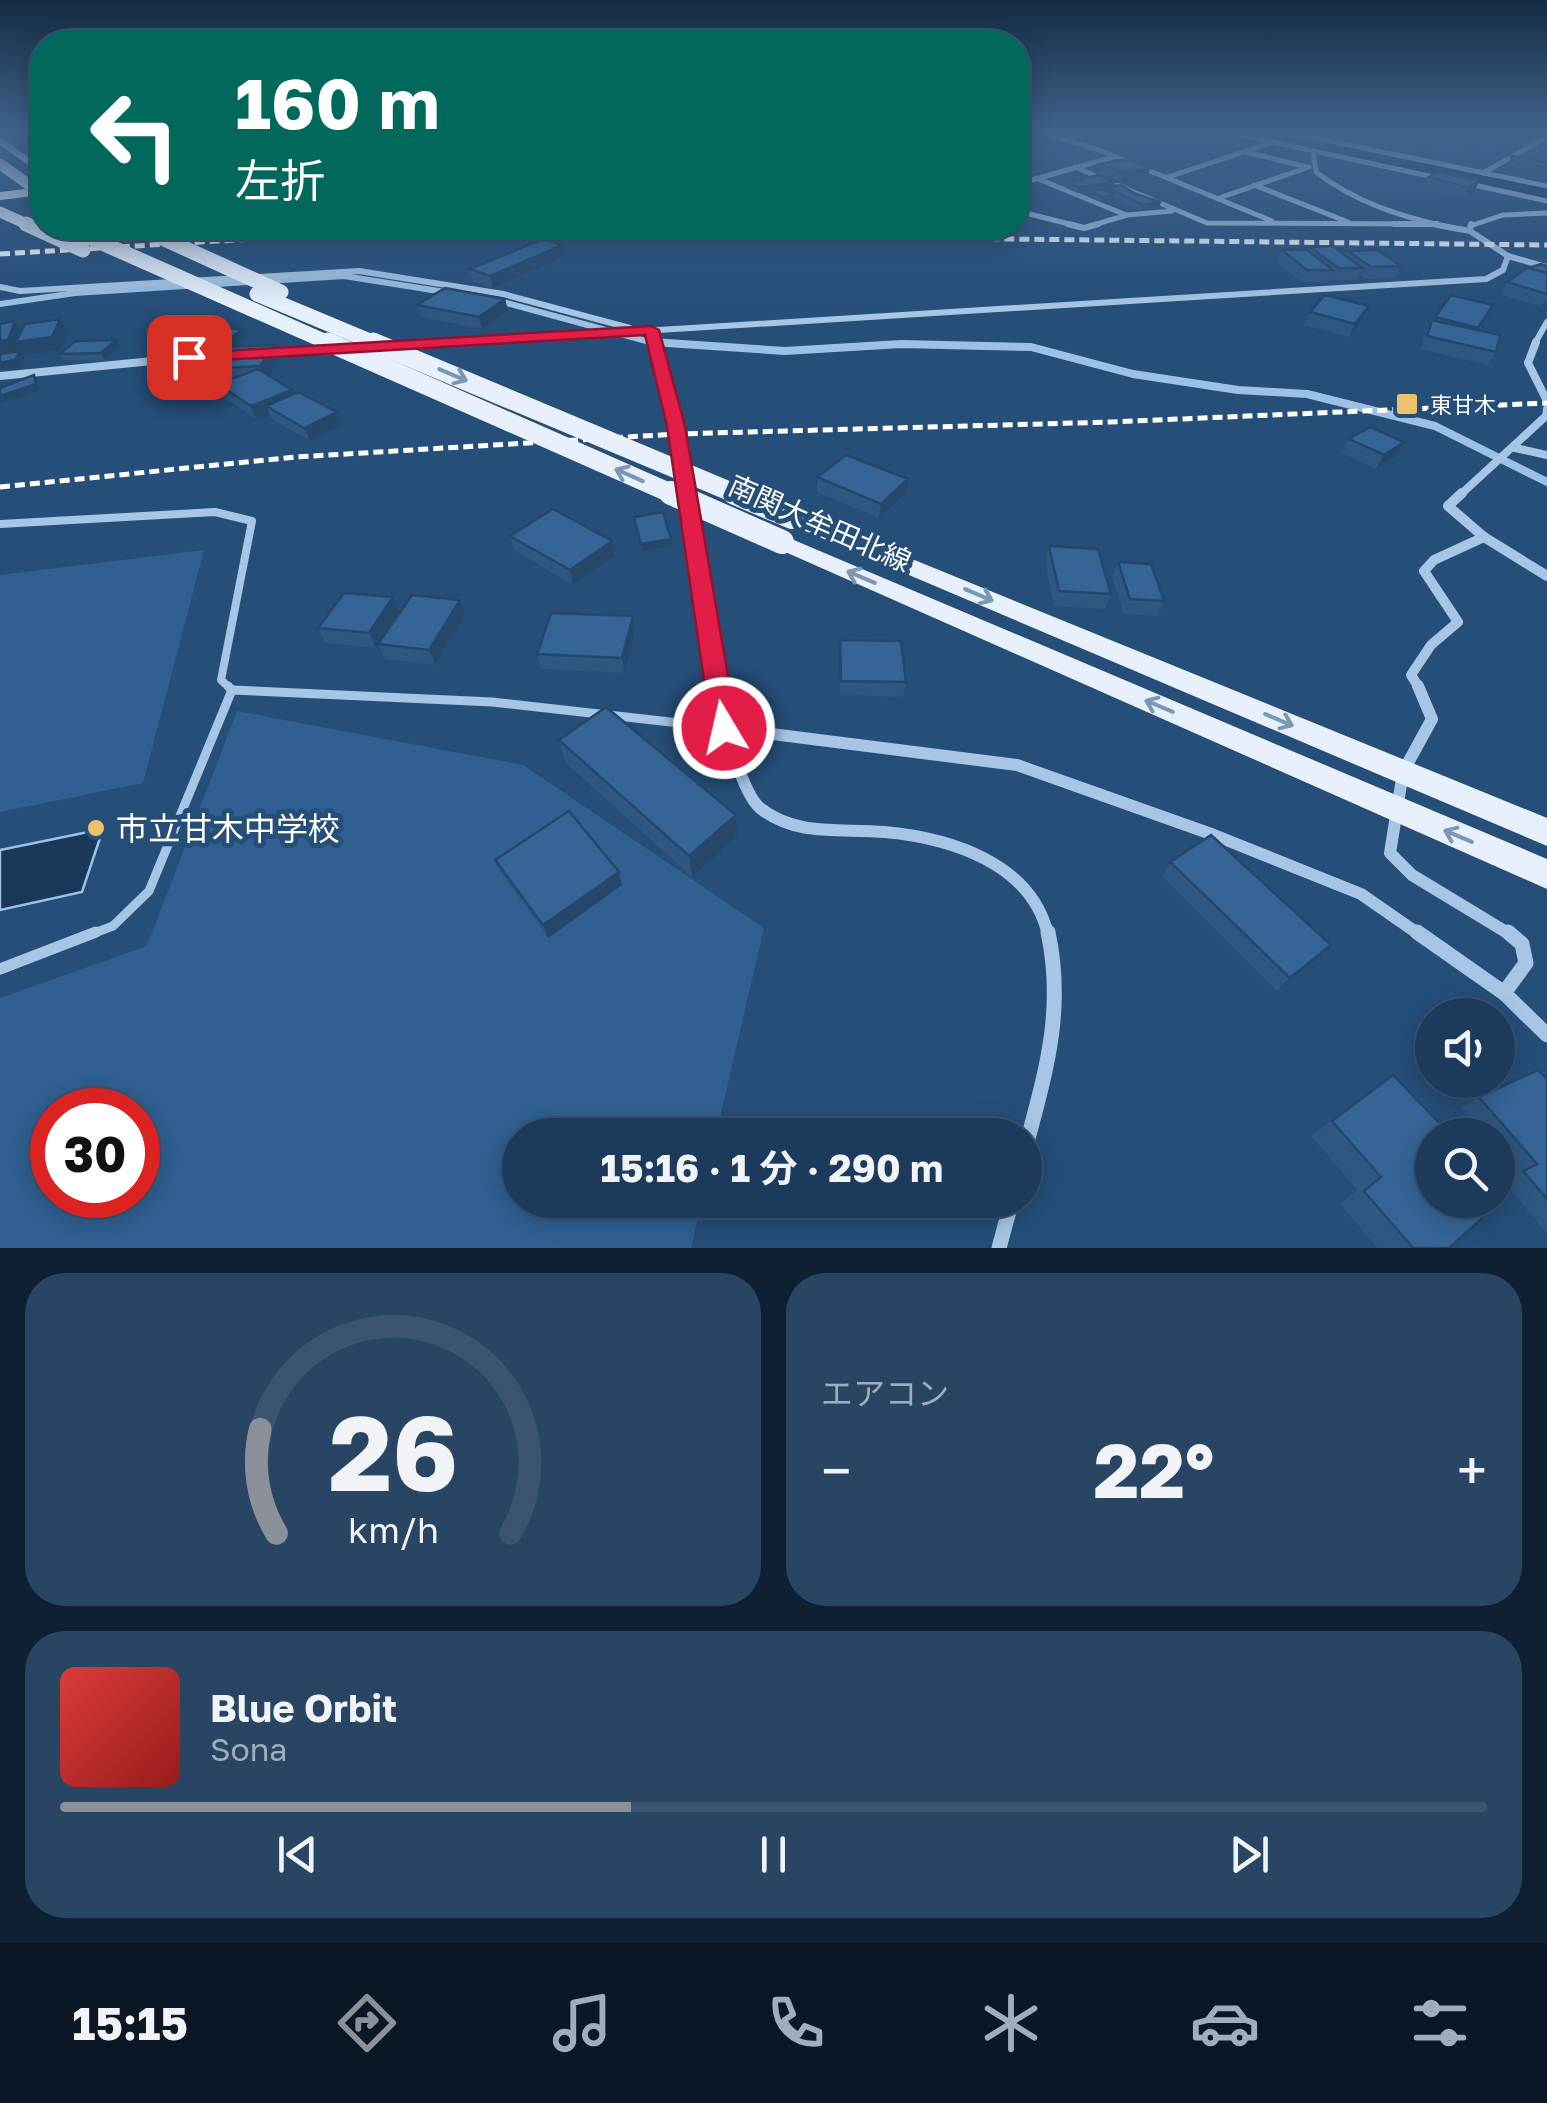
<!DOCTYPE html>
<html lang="ja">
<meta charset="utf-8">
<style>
body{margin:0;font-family:"Golos Text","Noto Sans JP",sans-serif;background:#294564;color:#f1f3f6;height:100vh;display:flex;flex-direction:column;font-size:38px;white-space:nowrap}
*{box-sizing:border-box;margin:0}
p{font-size:32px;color:#a0adbb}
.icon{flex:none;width:55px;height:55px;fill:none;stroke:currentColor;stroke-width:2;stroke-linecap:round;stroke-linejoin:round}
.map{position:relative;height:1248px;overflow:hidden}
.panel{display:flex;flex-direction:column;gap:25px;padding:25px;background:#0f2032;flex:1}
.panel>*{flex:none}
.guide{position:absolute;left:30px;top:30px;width:1000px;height:210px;border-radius:40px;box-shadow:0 5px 25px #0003,0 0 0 2px #3a5471;background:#00695c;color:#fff;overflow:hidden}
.controls{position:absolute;left:1415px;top:998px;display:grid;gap:20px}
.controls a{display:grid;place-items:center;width:100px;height:100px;border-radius:50%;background:#1c3a5b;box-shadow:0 5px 25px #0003,0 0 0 2px #3a5471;font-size:50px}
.speed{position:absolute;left:30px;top:1088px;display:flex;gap:20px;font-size:50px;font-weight:700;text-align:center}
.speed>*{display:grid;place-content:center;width:130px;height:130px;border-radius:50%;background:#1c3a5b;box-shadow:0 5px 25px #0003,0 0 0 2px #3a5471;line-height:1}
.speed .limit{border:15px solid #d22;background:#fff;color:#111}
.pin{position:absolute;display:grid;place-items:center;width:85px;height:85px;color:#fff;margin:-42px;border-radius:20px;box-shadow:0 5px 15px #0006}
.me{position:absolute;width:110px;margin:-55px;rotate:351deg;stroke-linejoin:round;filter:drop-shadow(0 0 8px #0008)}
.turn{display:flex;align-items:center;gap:35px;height:210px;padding:0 40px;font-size:45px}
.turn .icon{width:130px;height:130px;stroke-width:2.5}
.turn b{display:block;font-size:70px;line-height:85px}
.big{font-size:75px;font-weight:700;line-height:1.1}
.panel .widget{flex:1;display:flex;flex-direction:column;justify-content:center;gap:15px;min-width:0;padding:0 35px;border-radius:40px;background:#294564}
.panel .dial{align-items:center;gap:0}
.dial svg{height:260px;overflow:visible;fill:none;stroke:#3a5471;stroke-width:7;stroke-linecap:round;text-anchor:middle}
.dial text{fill:#f1f3f6;stroke:none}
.song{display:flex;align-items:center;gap:30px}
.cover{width:120px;height:120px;border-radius:15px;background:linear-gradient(135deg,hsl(0 70% 55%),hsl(0 70% 35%))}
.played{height:10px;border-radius:5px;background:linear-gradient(90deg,#8c9099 40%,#3a5471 40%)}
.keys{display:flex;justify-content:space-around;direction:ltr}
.heat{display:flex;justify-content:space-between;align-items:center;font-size:55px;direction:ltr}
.panel .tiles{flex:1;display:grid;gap:25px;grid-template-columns:1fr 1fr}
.widget:last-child{grid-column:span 2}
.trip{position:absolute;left:502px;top:1118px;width:540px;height:100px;border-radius:50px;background:#1c3a5b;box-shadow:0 5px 25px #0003,0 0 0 2px #3a5471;font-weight:700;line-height:100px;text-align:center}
.menu{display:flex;height:160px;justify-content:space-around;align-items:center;background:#0b1724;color:#a0adbb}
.menu .icon{width:70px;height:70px}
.menu .selected{color:#8c9099}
.menu b{font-size:45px;color:#f1f3f6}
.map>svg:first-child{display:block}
</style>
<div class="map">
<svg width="1547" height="1248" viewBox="0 0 1547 1248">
<rect width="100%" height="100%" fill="#254e79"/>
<!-- green -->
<g fill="#2f6091" fill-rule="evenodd">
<path d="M204 550 143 783 0 812V575Z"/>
<path d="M237 711 523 765 764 928 716 1135H520V1200H702L691 1248H0V998L147 946ZM52 1110H138V1195H52Z"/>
</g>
<!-- water -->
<path fill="#19385a" stroke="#9cc1e4" stroke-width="2.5" d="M103 829 82 892 0 910V850Z"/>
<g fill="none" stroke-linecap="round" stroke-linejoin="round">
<!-- stream-far1 -->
<g stroke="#9cc1e4" stroke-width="6">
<path d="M492 299 661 345"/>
<path d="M0 304 75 293 344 276 451 293"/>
<path d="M889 345H933"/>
</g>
<!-- stream -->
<path stroke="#9cc1e4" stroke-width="8" d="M652 342 785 351 901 344 1031 347 1133 374 1238 390 1307 394 1435 426 1547 482"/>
<!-- river -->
<path fill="#19385a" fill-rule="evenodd" d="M1242 132H1292L1547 183V201L1254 139Z"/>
<!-- service-far2 -->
<path stroke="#a7c5e4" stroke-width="8" d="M0 524 215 512 252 521 221 680 231 689"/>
<!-- service-far1 -->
<g stroke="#a7c5e4" stroke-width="9">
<path d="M228 686 232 690"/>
<path d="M89 935 113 926 149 891 232 690 492 702 724 728"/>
</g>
<!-- service -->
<path stroke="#a7c5e4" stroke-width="11" d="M0 969 96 932"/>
<!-- minor-far5 -->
<g stroke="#a7c5e4" stroke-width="5">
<path d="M1041 132 1099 150 1272 221"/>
<path d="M1226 132 1443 179"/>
<path d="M1286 132 1547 186"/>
<path d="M1313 151 1316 172C1354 201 1398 216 1444 226"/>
<path d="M1246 152 1307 167"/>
<path d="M1075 167 1207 223 1437 224"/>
<path d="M1483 173 1547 137"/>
<path d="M1168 177 1271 143"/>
<path d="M1036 178 1126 215"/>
<path d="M1465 183 1547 201"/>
<path d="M1018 184 1113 157"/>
<path d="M1254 185 1348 222"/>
<path d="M1219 198 1309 167"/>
<path d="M1018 211 1077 226"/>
<path d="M1090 226 1127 215 1172 211"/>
<path d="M1470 226 1503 215 1547 213"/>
</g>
<!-- minor-far4 -->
<g stroke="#a7c5e4" stroke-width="6">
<path d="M1068 224 1084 228 1098 224"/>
<path d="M1394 224H1437"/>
<path d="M1432 224 1470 231"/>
<path d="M1508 256 1547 267"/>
<path d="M0 287 20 291 359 271 503 294 630 328"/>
<path d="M651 330 655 345"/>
<path d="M416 345 1486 279 1503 270 1508 256 1470 231 1471 224"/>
<path d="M1534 345 1547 322"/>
</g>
<!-- minor-far3 -->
<g stroke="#a7c5e4" stroke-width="8">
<path d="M654 342 683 471"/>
<path d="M1536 342 1528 363 1547 401"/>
<path d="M395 346 456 342"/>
<path d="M265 354 338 349"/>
<path d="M0 376 183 358"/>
<path d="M1515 448 1547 455"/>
<path d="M1459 496 1546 416 1547 409"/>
</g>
<!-- minor-far2 -->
<g stroke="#a7c5e4" stroke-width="10">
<path d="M1462 493 1448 506 1484 537 1547 576"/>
<path d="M688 503 718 689"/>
<path d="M1420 689 1411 675 1431 645 1458 622 1424 571 1434 560 1484 537"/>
</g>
<!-- minor-far1 -->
<g stroke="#a7c5e4" stroke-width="12">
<path d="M717 686C722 713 740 791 760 808 796 837 841 828 885 832 950 838 1032 863 1048 935"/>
<path d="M1418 686 1432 719 1403 772 1390 853 1412 875 1511 935"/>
<path d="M724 728 1017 765 1214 835 1361 894 1420 935"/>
</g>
<!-- minor -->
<g stroke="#a7c5e4" stroke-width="15">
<path d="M1417 932 1504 993 1547 1035"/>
<path d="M1504 993 1526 963 1522 944 1508 932"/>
<path d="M1025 1150C1045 1074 1065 1012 1048 932"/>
<path d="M999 1248 1012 1200"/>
</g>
<!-- primary -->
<g fill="#e7f0fc" fill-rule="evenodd">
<path d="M0 137 42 167V175L0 145Z"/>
<path d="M792 510 1547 818V846L784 522 781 517Z"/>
<path d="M782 535 1547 859V889L774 547 771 542Z"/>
</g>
<!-- trunk -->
<path fill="#f3f8fe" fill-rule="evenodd" d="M42 187V195L0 200V192Z"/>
<!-- rail -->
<g stroke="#fff" stroke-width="5" stroke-dasharray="10 5" stroke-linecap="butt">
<path d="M0 254 370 232 1547 245"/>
<path d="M0 487 296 457 677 434 1111 422 1547 403"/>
</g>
<!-- primary-bridge-far3 -->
<g stroke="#e7f0fc" stroke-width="11">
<path d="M0 164 42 194"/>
<path d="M0 212 31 226"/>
</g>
<!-- primary-bridge-far2 -->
<g stroke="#e7f0fc" stroke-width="15">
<path d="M26 224 83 250"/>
<path d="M68 228 333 345"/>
<path d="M140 228 281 292"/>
<path d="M257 294 379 345"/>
</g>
<!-- primary-bridge-far1 -->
<g stroke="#e7f0fc" stroke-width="19">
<path d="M328 342 677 496"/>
<path d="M373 342 741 496"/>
</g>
<!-- primary-bridge -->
<g stroke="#e7f0fc" stroke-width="24">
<path d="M671 493 782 542"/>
<path d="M735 493 792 517"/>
</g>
</g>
<!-- wall -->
<g fill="#2e5781">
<path d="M1310 132H1442L1412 149 1374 141 1377 134 1361 142Z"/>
<path d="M1460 132H1544L1523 143 1507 140 1505 144 1496 149 1475 145 1473 148 1459 154 1435 148 1440 139 1459 135Z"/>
<path d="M1512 156 1547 163V171L1543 173 1508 166Z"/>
<path d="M1100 164 1147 178 1120 183 1098 174Z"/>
<path d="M1429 177 1479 181 1474 192 1464 198 1424 188Z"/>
<path d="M1115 182 1114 186 1161 202 1159 207 1142 211 1114 197 1113 200 1101 202 1088 197 1089 191 1096 190 1077 193 1066 188 1067 183Z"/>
<path d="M160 228H231L188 240Z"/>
<path d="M1310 247 1345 256 1348 251 1401 266 1395 278 1365 279 1359 274 1356 280H1332L1330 278 1328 282H1302L1277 262 1282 250 1308 251Z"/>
<path d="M565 256 493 288 473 281 470 269Z"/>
<path d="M1547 266V301L1540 306 1500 295 1507 282Z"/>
<path d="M1451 295 1493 305 1477 330 1496 352 1488 365 1420 349 1425 333 1432 320Z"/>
<path d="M505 299 508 311 482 329 421 317 417 305Z"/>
<path d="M1369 306 1363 318 1349 337 1304 325 1310 312Z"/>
<path d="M243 330 246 337 227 347 280 358 269 375 294 394 337 412 342 426 310 441 273 420 270 415 257 420 225 398 218 384 225 381 210 382 206 373 165 376 161 369 214 356 220 348 195 343 191 337Z"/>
<path d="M189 343 167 354 154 350 151 344Z"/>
<path d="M120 346 105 360H64L60 354Z"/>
<path d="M1349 439 1396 456 1376 469 1342 453Z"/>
<path d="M817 477 906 493 879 518 817 492Z"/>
<path d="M510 536 614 556 573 585 514 550Z"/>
<path d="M1049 546 1111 594 1105 609 1054 606 1045 560Z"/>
<path d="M1118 562 1164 601 1158 616 1124 614 1112 577Z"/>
<path d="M393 597 399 612 380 642 465 615 435 665 385 659 378 645 376 648 326 643 318 628Z"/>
<path d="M635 631 625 673 541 669 537 654Z"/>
<path d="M840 640 906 682 903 697 840 695Z"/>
<path d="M559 740 736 815 737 836 692 877 565 762Z"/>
<path d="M495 860 622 885 548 938 501 873Z"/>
<path d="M1170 862 1318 958 1277 991 1162 876Z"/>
<path d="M1393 1075 1449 1248H1377L1340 1204 1357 1190 1311 1136Z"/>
<path d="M1547 1079V1232H1546L1503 1181 1516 1174 1498 1152V1135H1483L1460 1108 1479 1097Z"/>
</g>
<!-- shaded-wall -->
<g fill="#254769">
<path d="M1118 132H1147L1117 136Z"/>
<path d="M1365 132H1378L1377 134 1361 142Z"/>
<path d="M1430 132H1442L1412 149 1416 139Z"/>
<path d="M1532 132H1544L1523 143 1529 134Z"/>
<path d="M1510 135 1505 144 1496 149 1501 140Z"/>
<path d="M42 139V144L27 147 25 142Z"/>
<path d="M1478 139 1473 148 1459 154 1464 144Z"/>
<path d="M1150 168 1147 178 1120 183 1123 173Z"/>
<path d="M1479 181 1474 192 1464 198 1469 188Z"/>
<path d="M1115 182 1114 187 1077 193 1078 187Z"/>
<path d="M1114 194 1113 200 1101 202 1103 197Z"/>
<path d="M1161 202 1159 207 1142 211 1143 205Z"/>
<path d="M189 228H231L188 240 183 229Z"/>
<path d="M563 245 565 256 493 288 490 276Z"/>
<path d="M505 299 508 311 482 329 479 317Z"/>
<path d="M1369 306 1363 318 1349 337 1355 324Z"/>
<path d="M60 319 68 332 60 350 24 355 18 347 16 353 0 355V341L15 321 23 334Z"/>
<path d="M243 330 246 337 224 349 221 343Z"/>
<path d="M186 337 189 343 167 354 164 347Z"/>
<path d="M116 340 120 346 105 360 101 353Z"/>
<path d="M275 345 280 358 266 380 260 366Z"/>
<path d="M20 351 24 357 20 367 0 370V363Z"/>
<path d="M34 375 38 382 40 390 0 404V396Z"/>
<path d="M292 390 298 404 266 406 270 415 257 420 251 406Z"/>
<path d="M337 412 342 426 310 441 304 428Z"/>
<path d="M1404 442 1396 456 1376 469 1384 455Z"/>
<path d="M908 479 906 493 879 518 881 504Z"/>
<path d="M671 539 672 546 642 551 641 544Z"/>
<path d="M612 541 614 556 573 585 570 570Z"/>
<path d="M393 597 399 612 376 648 369 633Z"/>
<path d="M460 600 465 615 435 665 429 650Z"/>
<path d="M633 616 635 631 625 673 622 658Z"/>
<path d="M736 815 737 836 692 877 689 856Z"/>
<path d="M619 872 622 885 548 938 543 925Z"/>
<path d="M1331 945 1318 958 1277 991 1290 978Z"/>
</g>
<!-- building -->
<g fill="#356596" stroke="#254769" stroke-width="2.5">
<path d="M24 132H42V139L25 142 20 137Z"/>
<path d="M1381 132H1430L1416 139Z"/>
<path d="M1463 132H1498L1510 135 1501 140Z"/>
<path d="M1454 134 1478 139 1464 144 1440 139Z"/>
<path d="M1512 156 1547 163V168L1511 161Z"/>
<path d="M1128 159 1150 168 1123 173 1100 164Z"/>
<path d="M1437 172 1479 181 1469 188 1429 177Z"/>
<path d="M1098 175 1115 182 1078 187 1067 183Z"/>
<path d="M1121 185 1136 194 1161 202 1143 205 1105 187Z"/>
<path d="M1101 189 1114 194 1103 197 1089 191Z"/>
<path d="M543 239 563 245 490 276 470 269Z"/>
<path d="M1333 246 1362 268H1338L1310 247Z"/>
<path d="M1282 250H1307L1333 270H1307Z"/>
<path d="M1377 250 1401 266 1371 267 1348 251Z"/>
<path d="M1541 264 1547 266V273L1528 268Z"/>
<path d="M1528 268 1547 273V294L1507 282Z"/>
<path d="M445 288 505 299 479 317 417 305Z"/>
<path d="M1325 295 1369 306 1355 324 1310 312Z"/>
<path d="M1451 295 1493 305 1478 328 1435 317Z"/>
<path d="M60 319 52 337 16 342 25 324Z"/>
<path d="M1432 320 1500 335 1496 352 1427 336Z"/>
<path d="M15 321 8 340 0 341V324Z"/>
<path d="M214 325 243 330 221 343 191 337Z"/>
<path d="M173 333 186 337 164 347 151 344Z"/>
<path d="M116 340 101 353 60 354 75 341Z"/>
<path d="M275 345 260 366 204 369 221 347Z"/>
<path d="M20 351 15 360 0 363V354Z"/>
<path d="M213 354 203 367 161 369 173 356Z"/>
<path d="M258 369 292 390 251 406 218 384Z"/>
<path d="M34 375 36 384 0 396V388Z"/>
<path d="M298 392 337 412 304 428 266 406Z"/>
<path d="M1370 427 1404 442 1384 455 1349 439Z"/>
<path d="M846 455 908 479 881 504 817 477Z"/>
<path d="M553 509 612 541 570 570 510 536Z"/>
<path d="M663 512 671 539 641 544 634 517Z"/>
<path d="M1049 546 1098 549 1111 594 1059 591Z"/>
<path d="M1118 562 1151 564 1164 601 1130 599Z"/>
<path d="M344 593 393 597 369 633 318 628Z"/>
<path d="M412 595 460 600 429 650 378 644Z"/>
<path d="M551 613 633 616 622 658 537 654Z"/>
<path d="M840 640 901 641 906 682 841 681Z"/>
<path d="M606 707 736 815 689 856 559 740Z"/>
<path d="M569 811 619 872 543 925 495 860Z"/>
<path d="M1211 835 1331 945 1290 978 1170 862Z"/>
<path d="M1538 1070 1547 1079V1199L1523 1171 1537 1164 1479 1097Z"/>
<path d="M1393 1075 1451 1135H1432V1200H1498V1182L1509 1194 1449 1248H1413L1364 1191 1381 1177 1332 1121Z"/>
</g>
<!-- one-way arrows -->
<defs><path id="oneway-shaft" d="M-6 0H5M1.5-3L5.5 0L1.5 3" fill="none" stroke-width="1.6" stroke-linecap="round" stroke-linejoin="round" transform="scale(2.5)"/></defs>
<g stroke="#7c97b4">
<use href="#oneway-shaft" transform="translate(453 375) rotate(23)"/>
<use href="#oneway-shaft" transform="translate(629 475) rotate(-156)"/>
<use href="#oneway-shaft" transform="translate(861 577) rotate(-157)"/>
<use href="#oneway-shaft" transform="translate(979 595) rotate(23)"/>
<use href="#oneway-shaft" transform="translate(1159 706) rotate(-157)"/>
<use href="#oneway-shaft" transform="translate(1279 720) rotate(23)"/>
<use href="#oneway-shaft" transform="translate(1458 836) rotate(-157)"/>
</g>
<!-- sky -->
<linearGradient id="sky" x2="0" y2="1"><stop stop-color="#142b43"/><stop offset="0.43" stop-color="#40638c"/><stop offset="1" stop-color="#40638c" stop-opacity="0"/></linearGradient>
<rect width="1547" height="307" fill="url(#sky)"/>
<!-- route -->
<path fill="#e11d48" stroke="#92132f" stroke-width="2.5" d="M651 326 659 330 685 426 737 728 733 735H715L711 728 667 426 645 335 189 362 181 357 189 353Z"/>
<!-- markers -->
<g fill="#edc26c" stroke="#254e79" stroke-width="4">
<rect x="1395" y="392" width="24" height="24" rx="5"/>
<circle cx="96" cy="828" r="10"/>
</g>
<g text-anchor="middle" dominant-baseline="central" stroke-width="10" stroke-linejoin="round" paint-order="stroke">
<!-- far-poi labels -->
<g font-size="22" fill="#fff" stroke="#254e79" text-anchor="start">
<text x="1430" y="404">東甘木</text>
</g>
<!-- street labels -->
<g font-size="28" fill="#fff" stroke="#254e79">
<text transform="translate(820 523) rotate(24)">南関大牟田北線</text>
</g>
<!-- near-poi labels -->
<g font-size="32" fill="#fff" stroke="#254e79" text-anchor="start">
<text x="116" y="828">市立甘木中学校</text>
</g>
</g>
</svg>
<div class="controls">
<a><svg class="icon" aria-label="sound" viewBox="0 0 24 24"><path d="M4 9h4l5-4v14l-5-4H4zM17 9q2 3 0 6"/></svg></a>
<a><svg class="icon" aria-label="search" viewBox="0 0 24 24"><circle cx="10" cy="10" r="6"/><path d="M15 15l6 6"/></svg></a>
</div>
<div class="speed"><div class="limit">30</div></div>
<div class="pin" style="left:189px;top:357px;background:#d93025"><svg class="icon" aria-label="arrive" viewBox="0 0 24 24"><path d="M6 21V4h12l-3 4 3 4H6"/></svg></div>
<svg class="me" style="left:724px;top:728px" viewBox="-20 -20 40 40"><circle r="17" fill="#e11d48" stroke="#fff" stroke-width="3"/><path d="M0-11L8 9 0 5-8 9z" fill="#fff"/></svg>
<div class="trip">15:16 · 1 分 · 290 m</div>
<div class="guide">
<div class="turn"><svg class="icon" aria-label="left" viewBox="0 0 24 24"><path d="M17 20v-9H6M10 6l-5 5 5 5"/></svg><div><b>160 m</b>左折</div></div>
</div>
</div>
<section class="panel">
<div class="tiles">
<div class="widget dial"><svg viewBox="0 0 100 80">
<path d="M14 69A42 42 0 1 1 86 69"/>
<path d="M14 69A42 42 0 0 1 9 37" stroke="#8c9099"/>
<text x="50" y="56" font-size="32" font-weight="700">26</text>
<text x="50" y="72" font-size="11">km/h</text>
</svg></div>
<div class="widget"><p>エアコン</p>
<div class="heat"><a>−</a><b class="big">22°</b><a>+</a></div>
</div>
<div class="widget">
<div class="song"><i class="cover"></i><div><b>Blue Orbit</b><p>Sona</p></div></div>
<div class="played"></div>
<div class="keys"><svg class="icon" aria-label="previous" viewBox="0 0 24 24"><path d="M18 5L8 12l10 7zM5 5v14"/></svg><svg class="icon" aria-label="pause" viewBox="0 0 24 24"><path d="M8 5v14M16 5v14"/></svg><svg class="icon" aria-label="next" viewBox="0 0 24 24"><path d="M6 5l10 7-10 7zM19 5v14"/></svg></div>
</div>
</div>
</section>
<nav class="menu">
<b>15:15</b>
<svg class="icon selected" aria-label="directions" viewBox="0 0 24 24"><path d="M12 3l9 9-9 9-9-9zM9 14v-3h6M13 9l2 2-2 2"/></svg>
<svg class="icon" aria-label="music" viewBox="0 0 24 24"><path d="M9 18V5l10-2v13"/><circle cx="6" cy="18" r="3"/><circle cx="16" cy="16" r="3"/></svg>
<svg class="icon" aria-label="phone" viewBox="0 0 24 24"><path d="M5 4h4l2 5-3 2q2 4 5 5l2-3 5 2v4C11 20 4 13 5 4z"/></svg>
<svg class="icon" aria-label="climate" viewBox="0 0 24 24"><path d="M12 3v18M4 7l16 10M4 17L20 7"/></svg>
<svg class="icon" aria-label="car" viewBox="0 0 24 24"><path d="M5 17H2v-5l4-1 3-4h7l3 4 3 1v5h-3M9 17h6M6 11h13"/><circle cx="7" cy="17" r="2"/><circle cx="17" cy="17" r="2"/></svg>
<svg class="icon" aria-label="filters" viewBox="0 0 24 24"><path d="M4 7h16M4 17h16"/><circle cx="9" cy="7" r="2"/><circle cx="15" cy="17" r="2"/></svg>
</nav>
